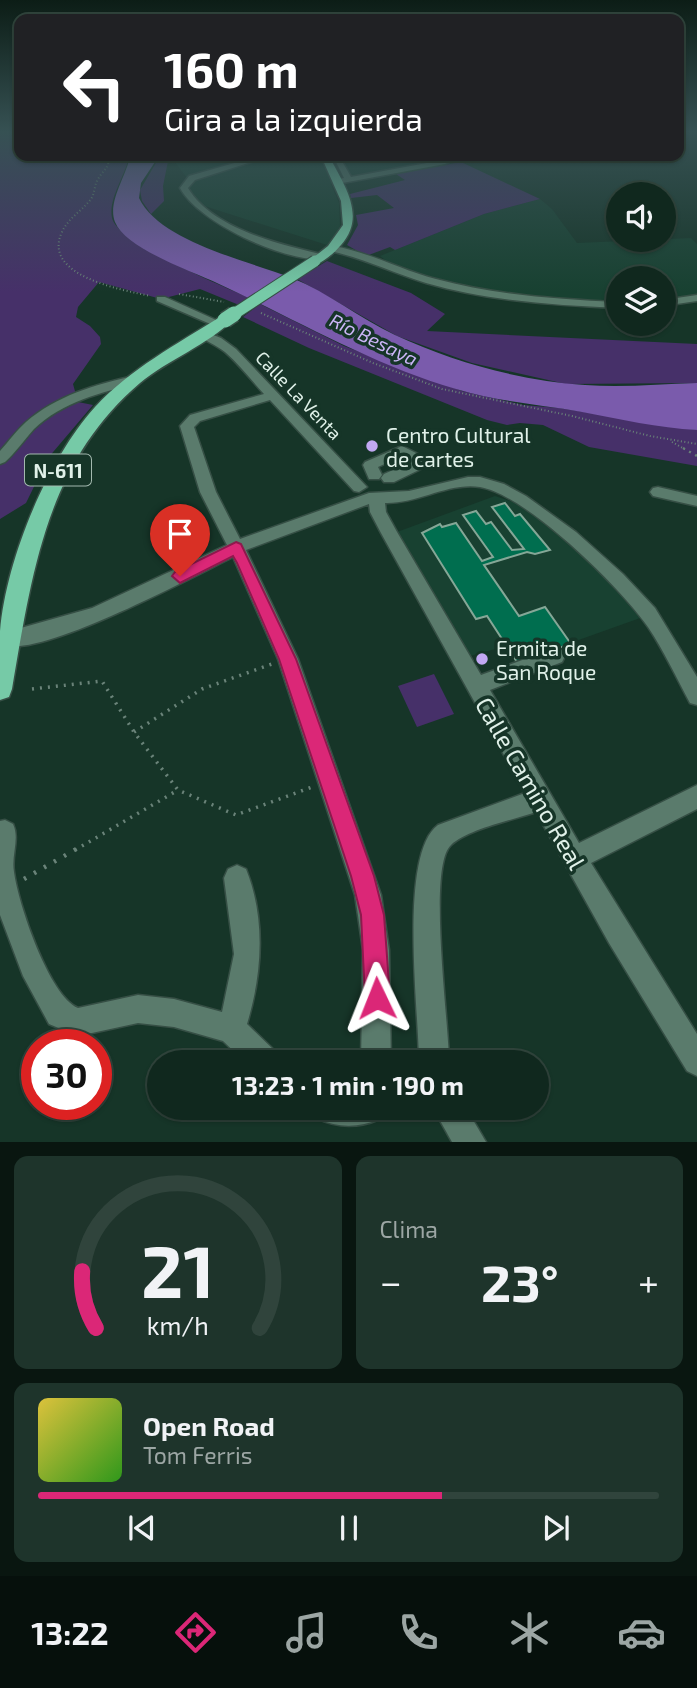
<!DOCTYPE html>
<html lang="es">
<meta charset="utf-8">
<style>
body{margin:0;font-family:"Exo 2",sans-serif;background:#1e342b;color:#f1f3f6;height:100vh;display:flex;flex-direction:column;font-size:26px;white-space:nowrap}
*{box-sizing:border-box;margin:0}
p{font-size:23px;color:#9ca6a4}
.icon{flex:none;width:38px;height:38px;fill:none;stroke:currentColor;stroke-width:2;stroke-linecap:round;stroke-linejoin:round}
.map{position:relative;height:1142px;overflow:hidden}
.details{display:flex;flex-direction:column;gap:14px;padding:14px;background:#091610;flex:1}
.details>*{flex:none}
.hud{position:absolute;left:14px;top:14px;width:670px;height:147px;border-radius:14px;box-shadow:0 2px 5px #0004,0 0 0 2px #30443c;background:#202124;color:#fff;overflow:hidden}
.tools{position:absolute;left:606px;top:182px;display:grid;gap:14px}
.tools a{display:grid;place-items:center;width:70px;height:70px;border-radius:50%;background:#10281e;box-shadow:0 2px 5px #0004,0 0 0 2px #30443c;font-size:35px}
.speed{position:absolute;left:21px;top:1029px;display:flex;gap:14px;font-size:35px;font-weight:700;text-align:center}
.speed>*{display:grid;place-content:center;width:91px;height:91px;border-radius:50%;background:#10281e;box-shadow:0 2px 5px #0004,0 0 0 2px #30443c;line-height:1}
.speed .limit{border:10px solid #d22;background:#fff;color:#111}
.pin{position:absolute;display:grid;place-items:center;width:60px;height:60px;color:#fff;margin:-72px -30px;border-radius:50% 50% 50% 0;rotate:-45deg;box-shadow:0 0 7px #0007}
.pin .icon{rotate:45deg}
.me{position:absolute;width:77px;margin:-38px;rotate:358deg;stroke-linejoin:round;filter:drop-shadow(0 0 5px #0008)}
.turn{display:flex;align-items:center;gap:24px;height:147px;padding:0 35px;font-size:32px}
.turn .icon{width:91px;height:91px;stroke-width:2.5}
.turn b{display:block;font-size:49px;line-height:60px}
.big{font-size:52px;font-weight:700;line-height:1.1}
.details .tile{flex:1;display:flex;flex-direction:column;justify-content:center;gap:10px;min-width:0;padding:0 24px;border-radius:14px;background:#1e342b}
.details .dial{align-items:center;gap:0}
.dial svg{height:182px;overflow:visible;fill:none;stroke:#30443c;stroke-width:7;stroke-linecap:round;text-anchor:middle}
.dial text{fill:#f1f3f6;stroke:none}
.song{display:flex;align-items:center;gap:21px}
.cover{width:84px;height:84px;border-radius:10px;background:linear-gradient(135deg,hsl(50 70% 55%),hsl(110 70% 35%))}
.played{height:7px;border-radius:4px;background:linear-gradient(90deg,#db2777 65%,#30443c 65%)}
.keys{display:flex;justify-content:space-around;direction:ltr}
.heat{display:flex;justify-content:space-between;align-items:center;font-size:38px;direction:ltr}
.details .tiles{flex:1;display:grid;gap:14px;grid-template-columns:1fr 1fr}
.tile:last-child{grid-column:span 2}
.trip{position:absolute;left:147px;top:1050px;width:402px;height:70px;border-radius:35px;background:#10281e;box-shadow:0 2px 5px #0004,0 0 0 2px #30443c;font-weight:700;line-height:70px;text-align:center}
.dock{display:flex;height:112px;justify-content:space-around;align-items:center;background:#06100c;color:#9ca6a4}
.dock .icon{width:49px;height:49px}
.dock .on{color:#db2777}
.dock b{font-size:32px;color:#f1f3f6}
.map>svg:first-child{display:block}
</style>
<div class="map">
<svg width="697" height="1142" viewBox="0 0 697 1142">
<rect width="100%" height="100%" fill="#163528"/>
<!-- built -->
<g fill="#184131">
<path d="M170 156H459L461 162 331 184 339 203 340 226 335 237 327 245 198 204 188 191V179Z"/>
<path d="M540 199 552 209 577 243 691 238 697 244V295L663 299V278H618V302L526 297 445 283 383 263 385 260 380 256 484 214Z"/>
<path d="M495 496 519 504 561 533 643 617 517 662 506 646 470 656 397 532Z"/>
</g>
<!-- green -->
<g fill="#463069">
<path d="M0 132H19V156H129C126 175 108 198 112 218 118 244 224 286 251 299L239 305 200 289 161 299 99 282 78 307 76 317 90 326 100 337 101 344 73 384 78 402 93 405 48 458 26 503 0 519Z"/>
<path d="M160 156H169L163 186 164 201 151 214 142 201 140 190Z"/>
<path d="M461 162 540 199 484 214 395 250 390 247 366 256 347 245 358 225 356 215 394 208 377 195 351 198 350 194 405 180 396 174Z"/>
<path d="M327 261 411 293 445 314 427 331 697 344V383L566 384 472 363 397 336 297 279Z"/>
<path d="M260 304 344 346 462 391 523 405 559 408 697 430V466L589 447 543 425 520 423 507 425 487 420 309 348 243 317Z"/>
<path d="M434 674 454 714 417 727 398 686Z"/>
</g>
<!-- water -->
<path fill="#7a5bac" d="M130 156H159L141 183 139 198C160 242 249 261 292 278 329 293 359 318 395 335 453 362 521 381 585 385 622 388 660 384 697 383V430C658 428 620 419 582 412 539 404 498 402 456 389 373 365 297 320 219 284 192 271 126 249 115 222 107 202 127 175 130 156Z"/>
<!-- building -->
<path fill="#006e4f" stroke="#85a797" stroke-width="2" d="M505 503 515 516 520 514 550 550 535 554 527 552 484 565 519 616 545 607 571 644 517 662 487 616 476 619 422 533 440 524 442 527 456 523 482 561 493 557 463 515 476 511 486 524 491 522 512 550 524 549 492 507Z"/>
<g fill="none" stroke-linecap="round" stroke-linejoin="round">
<defs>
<g id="minor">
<path d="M259 156H270L195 180 188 188C212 229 282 245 325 255V259C286 263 199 223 180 188L189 176Z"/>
<path d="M333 156H339L351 177 443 160 446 158 445 156H452L455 159 445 164 337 184 334 180 344 178Z"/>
<path d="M333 246C369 252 401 270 436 279 495 295 557 299 618 302V308C554 305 488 301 426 283 393 273 363 258 330 251V247Z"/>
<path d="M697 295V301L663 306V300Z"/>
<path d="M157 297H165L225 324 215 326 157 301Z"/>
<path d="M203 331 221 338 236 349 367 487 359 492 354 491 270 400 200 421 194 427 216 492 240 539 369 493 409 491 468 477H480L504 484 526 496 576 532 623 574 655 608 697 677V705L690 703C676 677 664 651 648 627 621 588 527 495 480 487 449 482 417 504 385 503L386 512 397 532 481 675 555 648 562 650 565 656 562 662 490 690 579 843 697 785V809L591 863 697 1034V1076L687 1071 609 943 536 812C513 820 468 829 451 845 427 867 449 1024 449 1062H419C419 1013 398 854 438 825L525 793 381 533 370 512 369 504 246 550 298 659 381 895 389 950 391 1062H361L363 950 355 895 278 659 233 557C192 577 42 658 3 645L0 639 3 633 92 608 227 545 200 492 180 426 190 415 264 394C251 380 239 364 225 352 216 345 205 341 197 334Z"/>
<path d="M134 376 140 380 139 383C102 392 62 402 34 429 24 440 16 452 5 462L0 464V451C9 441 17 430 26 422 56 396 96 384 134 376Z"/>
<path d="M402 446 424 457 421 469 394 482H384L381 478 384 474 409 463V459L402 456 378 467 382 475 379 479H369L363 465 365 462Z"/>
<path d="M658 487 697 496V506L653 496 650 492 653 488Z"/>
<path d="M5 820 13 824C20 839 11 855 14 872 18 903 49 996 78 1008L138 995 174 999 222 1012 234 954 224 878 228 869 237 865 246 869C266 919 262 974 247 1024L276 1052 281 1062H245L223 1041 174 1027 138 1023 78 1036 49 1024 23 976 0 915V821Z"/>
<path d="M314 1108H384L380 1119C359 1128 338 1128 318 1119Z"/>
<path d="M433 1108H466L486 1142H452Z"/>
</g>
<g id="highway">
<path d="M321 156H329C344 185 367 216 341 245 334 253 325 261 315 265L309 261 328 246 343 225 341 201Z"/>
<path d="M220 317 232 320C211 343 166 361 140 383 46 463 32 574 12 689L9 697 0 700C0 677 0 653 0 631 6 560 47 460 95 407 130 369 177 344 220 317Z"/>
</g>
</defs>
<!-- minor casing -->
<use href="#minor" stroke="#364f45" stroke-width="3"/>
<!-- highway casing -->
<use href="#highway" stroke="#364f45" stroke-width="3"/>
<!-- path-far3 -->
<g stroke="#6a8379" stroke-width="2" stroke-dasharray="1 2.5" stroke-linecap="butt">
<path d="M109 156C109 169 104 169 98 179 94 186 95 193 91 199 82 211 68 218 62 232 41 276 123 290 150 296"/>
<path d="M179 294 224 302"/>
<path d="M261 313 373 363 442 389 572 416 650 436 697 444"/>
<path d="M672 442 686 450"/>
</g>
<!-- path-far2 -->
<path stroke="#6a8379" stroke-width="2.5" stroke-dasharray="2 5" stroke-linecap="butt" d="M683 448 697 456"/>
<!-- path-far1 -->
<g stroke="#6a8379" stroke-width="3.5" stroke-dasharray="2 6" stroke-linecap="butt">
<path d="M32 689 102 681 134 732 178 790 236 815 312 787"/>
<path d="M134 732 202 689 272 664"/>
<path d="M75 850 178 790"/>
</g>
<!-- path -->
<path stroke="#6a8379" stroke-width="4.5" stroke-dasharray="2.5 9" stroke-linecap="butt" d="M24 879 78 848"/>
<!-- minor -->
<use href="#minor" fill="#5a7b6c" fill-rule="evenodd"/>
<!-- highway -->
<use href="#highway" fill="#76caa7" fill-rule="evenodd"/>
<defs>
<path id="highway-bridge-far1" d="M231 316 315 261"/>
<path id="highway-bridge" d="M225 320 234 314"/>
</defs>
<!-- highway-bridge-far1 casing -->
<use href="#highway-bridge-far1" stroke="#364f45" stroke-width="13" stroke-linecap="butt"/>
<!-- highway-bridge casing -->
<use href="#highway-bridge" stroke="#364f45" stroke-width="18" stroke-linecap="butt"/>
<!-- highway-bridge-far1 -->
<use href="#highway-bridge-far1" stroke="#76caa7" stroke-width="11"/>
<!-- highway-bridge -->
<use href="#highway-bridge" stroke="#76caa7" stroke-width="15"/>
</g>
<!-- sky -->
<linearGradient id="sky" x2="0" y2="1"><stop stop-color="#0c1d16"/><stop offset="0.45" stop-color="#365153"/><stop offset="1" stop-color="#365153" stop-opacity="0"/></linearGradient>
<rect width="697" height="292" fill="url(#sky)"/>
<!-- route -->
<path fill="#db2777" stroke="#8e194d" stroke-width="2" d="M236 542 241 544 296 659 374 876 384 915 390 998 386 1007 377 1011 368 1007 365 998 361 915 351 876 279 659 237 563 233 556 180 583 172 576 175 572Z"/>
<!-- markers -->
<g fill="#c2a8f3" stroke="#163528" stroke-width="2.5">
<circle cx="372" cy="446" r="7"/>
<circle cx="482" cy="659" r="7"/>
</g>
<g text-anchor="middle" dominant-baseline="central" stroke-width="7" stroke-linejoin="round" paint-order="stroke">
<!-- far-street labels -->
<g font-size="18" fill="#e0f1e9" stroke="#163528">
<text transform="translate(299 395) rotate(46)">Calle La Venta</text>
</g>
<!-- far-water labels -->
<g font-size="19" font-style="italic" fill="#ccb6f8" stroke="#163528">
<text transform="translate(374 339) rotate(26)">Río Besaya</text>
</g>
<!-- shield labels -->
<rect fill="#163528" stroke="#a3b9af" stroke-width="2" x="25" y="454.5" width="66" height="31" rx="5"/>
<g font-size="19" font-weight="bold" fill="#e0f1e9">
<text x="58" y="470">N-611</text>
</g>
<!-- poi labels -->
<g font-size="21" fill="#e0f1e9" stroke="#163528" text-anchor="start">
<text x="386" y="434">Centro Cultural<tspan x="386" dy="24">de cartes</tspan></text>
<text x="496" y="647">Ermita de<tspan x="496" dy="24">San Roque</tspan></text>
</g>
<!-- near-street labels -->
<g font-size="24" fill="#e0f1e9" stroke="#163528">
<text transform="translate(531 783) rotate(60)">Calle Camino Real</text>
</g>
</g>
</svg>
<div class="tools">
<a><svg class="icon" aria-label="sound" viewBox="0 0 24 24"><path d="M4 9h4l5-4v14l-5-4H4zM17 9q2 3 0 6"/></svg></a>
<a><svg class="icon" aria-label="layers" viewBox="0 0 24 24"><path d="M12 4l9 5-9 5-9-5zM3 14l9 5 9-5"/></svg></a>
</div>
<div class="speed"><div class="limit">30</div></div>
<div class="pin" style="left:180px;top:576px;background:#d93025"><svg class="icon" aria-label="arrive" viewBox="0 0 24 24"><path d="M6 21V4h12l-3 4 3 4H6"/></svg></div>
<svg class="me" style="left:377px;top:998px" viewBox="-20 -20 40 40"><path d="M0-17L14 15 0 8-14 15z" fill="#db2777" stroke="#fff" stroke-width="4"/></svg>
<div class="trip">13:23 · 1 min · 190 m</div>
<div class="hud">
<div class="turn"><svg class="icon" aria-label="left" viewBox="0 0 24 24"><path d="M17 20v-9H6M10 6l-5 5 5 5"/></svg><div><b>160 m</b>Gira a la izquierda</div></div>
</div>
</div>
<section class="details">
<div class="tiles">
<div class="tile dial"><svg viewBox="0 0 100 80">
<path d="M14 69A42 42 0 1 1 86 69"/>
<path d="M14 69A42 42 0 0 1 8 44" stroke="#db2777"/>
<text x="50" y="56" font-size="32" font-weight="700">21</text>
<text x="50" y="72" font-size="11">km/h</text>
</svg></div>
<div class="tile"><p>Clima</p>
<div class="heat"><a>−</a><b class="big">23°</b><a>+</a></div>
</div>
<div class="tile">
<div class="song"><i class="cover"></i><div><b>Open Road</b><p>Tom Ferris</p></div></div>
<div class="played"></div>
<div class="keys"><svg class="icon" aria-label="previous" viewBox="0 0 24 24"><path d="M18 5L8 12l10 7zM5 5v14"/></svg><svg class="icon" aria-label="pause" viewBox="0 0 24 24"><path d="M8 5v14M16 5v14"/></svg><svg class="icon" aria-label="next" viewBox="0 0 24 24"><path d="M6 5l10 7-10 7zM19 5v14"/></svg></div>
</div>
</div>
</section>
<nav class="dock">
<b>13:22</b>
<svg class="icon on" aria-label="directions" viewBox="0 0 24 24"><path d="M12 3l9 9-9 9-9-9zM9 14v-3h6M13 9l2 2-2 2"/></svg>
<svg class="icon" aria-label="music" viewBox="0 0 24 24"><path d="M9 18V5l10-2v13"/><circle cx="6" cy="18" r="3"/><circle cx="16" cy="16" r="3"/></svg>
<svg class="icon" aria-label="phone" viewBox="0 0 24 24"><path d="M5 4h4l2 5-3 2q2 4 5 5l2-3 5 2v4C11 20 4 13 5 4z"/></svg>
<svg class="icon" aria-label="climate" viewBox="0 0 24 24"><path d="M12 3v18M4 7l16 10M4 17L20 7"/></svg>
<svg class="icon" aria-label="car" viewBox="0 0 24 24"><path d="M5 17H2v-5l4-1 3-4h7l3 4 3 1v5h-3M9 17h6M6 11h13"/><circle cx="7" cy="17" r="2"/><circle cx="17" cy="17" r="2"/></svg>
</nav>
